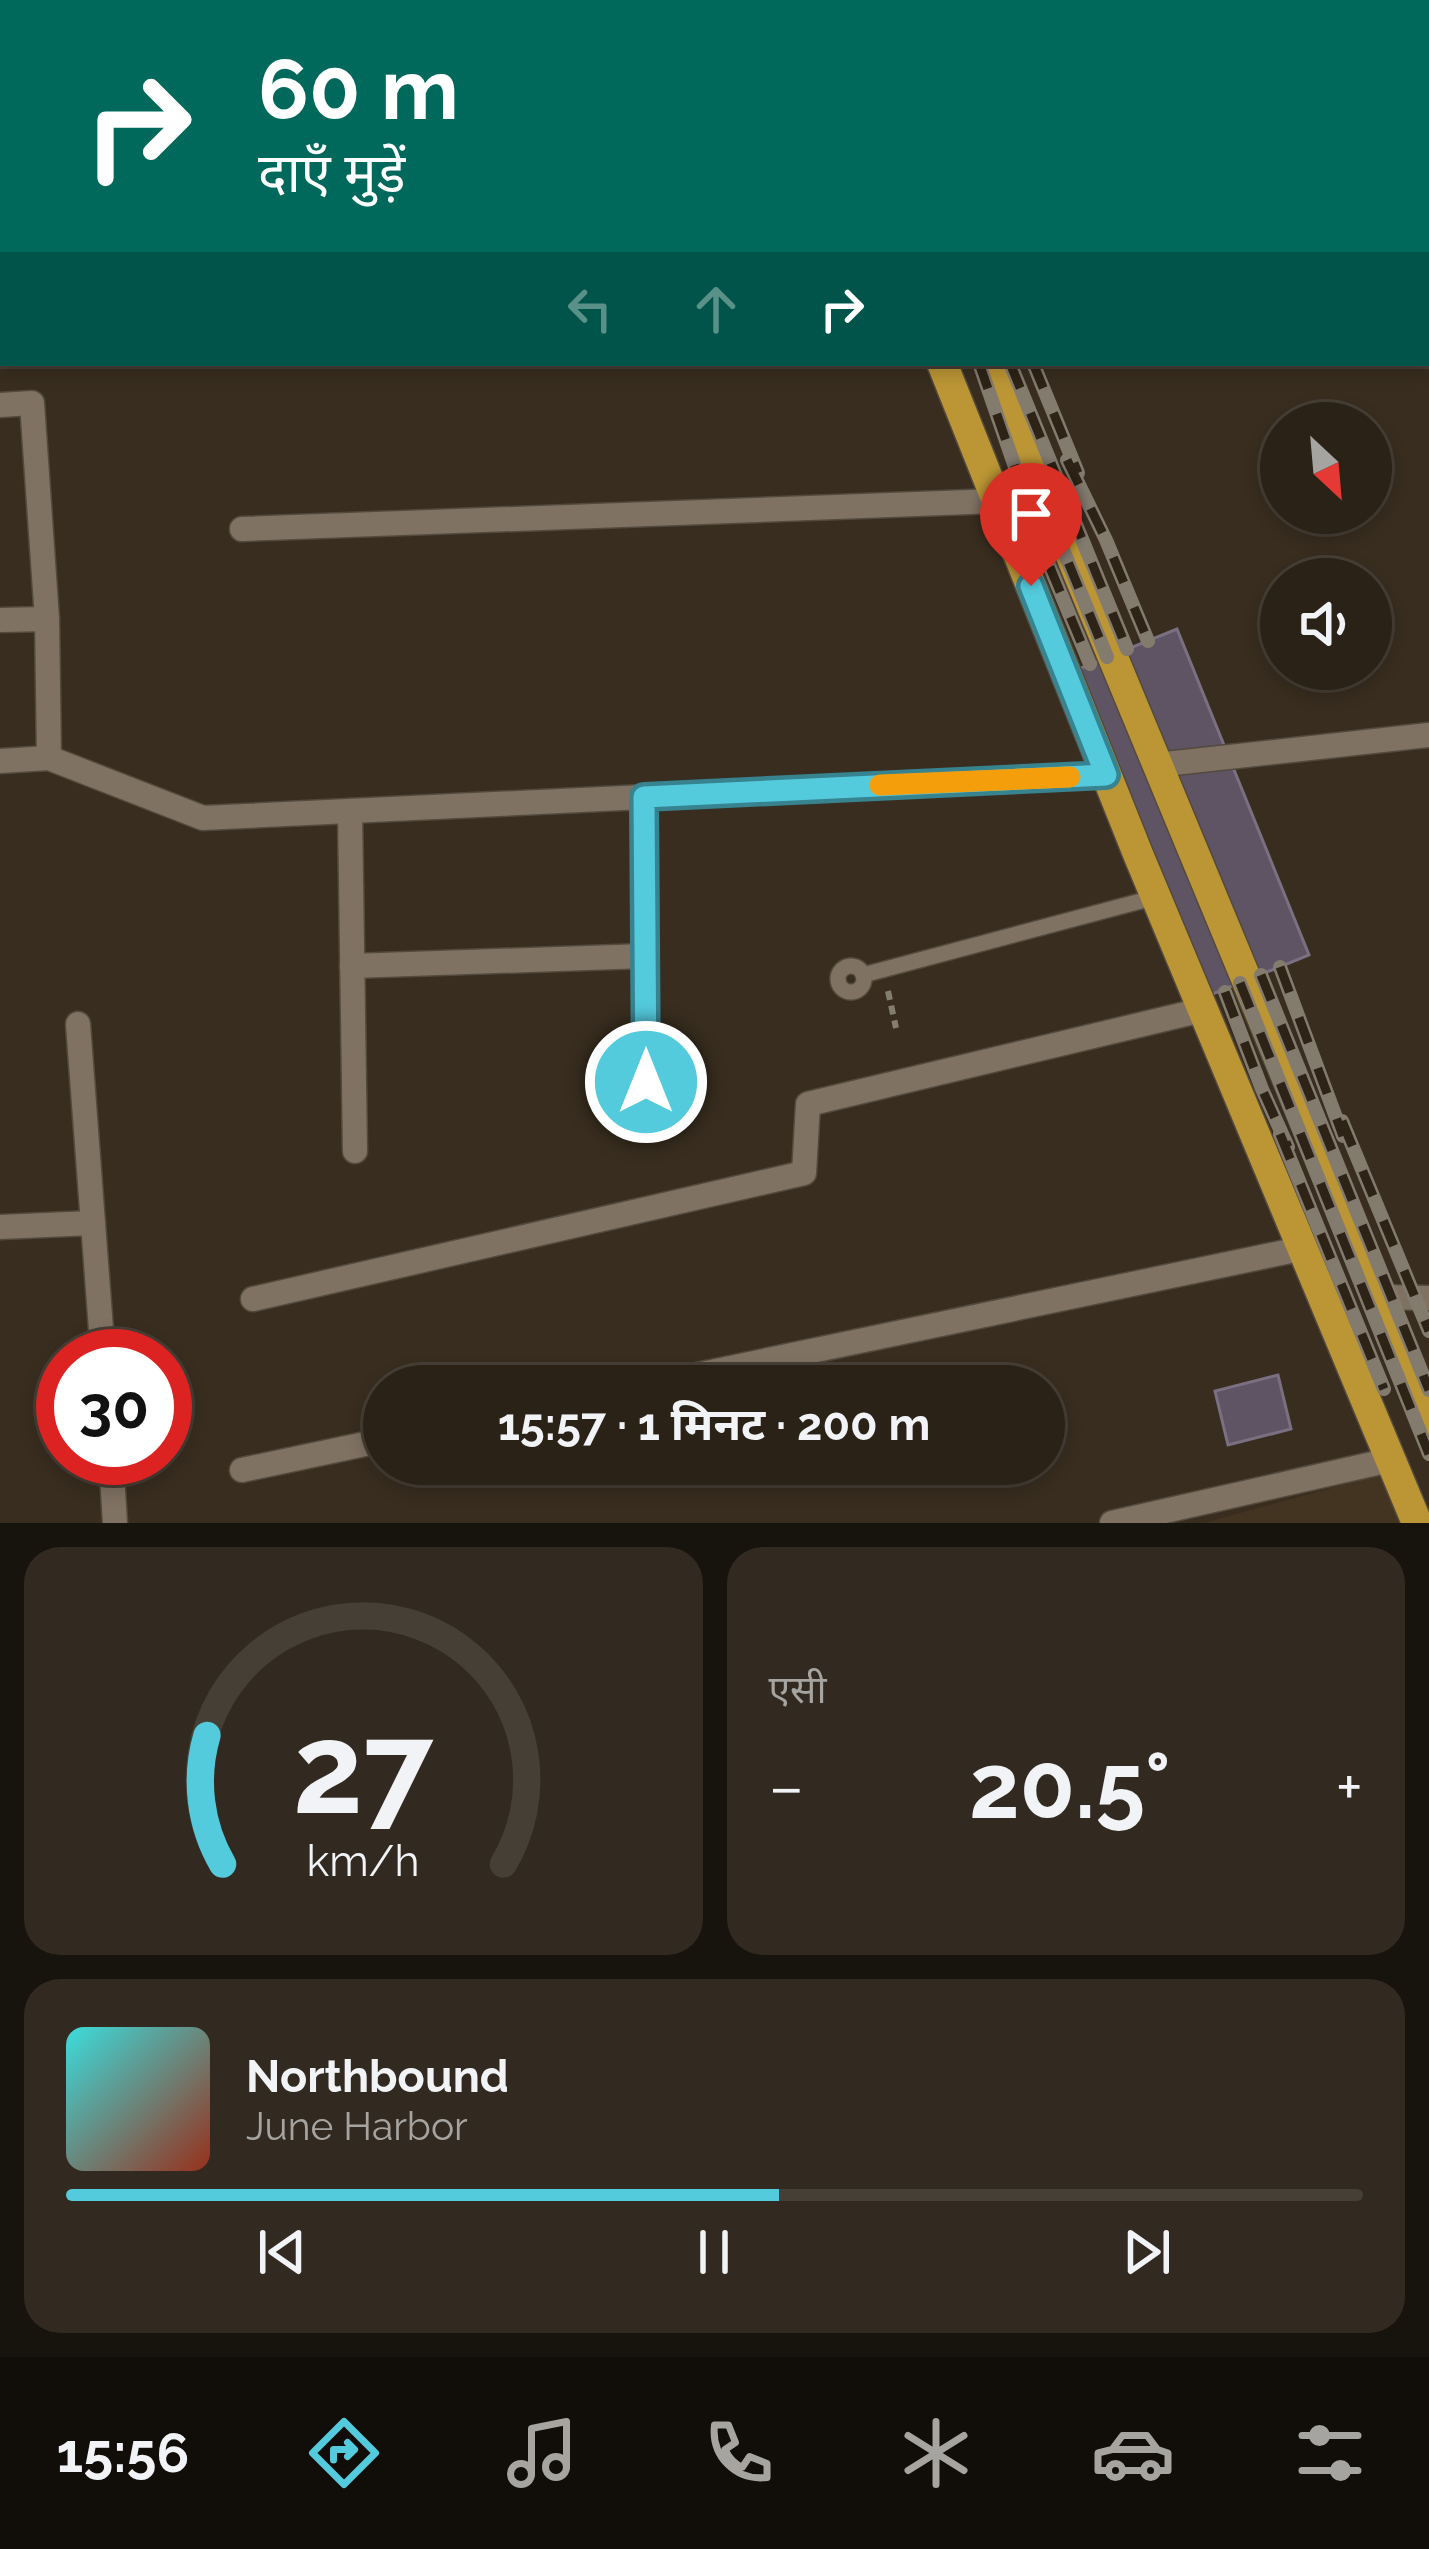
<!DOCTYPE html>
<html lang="hi">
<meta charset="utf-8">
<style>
body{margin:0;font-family:Raleway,"Noto Sans Devanagari",sans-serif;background:#322a20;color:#f1f3f6;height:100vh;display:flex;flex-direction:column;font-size:45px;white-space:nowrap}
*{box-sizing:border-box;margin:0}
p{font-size:39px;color:#a5a4a1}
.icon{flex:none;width:66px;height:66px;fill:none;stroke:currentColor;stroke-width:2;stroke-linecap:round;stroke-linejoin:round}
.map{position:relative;height:1523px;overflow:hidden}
.drawer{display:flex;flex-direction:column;gap:24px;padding:24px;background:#17130d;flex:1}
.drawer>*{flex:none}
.hud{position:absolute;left:0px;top:0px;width:1431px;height:366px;box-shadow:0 6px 18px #0003,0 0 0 3px #463f36;background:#00695c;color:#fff;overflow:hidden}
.needle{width:78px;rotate:154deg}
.buttons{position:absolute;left:1260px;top:402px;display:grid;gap:24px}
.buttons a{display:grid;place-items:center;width:132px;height:132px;border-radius:50%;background:#2a2217;box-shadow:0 6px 18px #0003,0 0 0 3px #463f36;font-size:60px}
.speed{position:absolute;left:36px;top:1329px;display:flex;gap:24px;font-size:60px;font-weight:700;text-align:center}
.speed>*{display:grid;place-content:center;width:156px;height:156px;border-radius:50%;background:#2a2217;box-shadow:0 6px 18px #0003,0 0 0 3px #463f36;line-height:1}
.speed .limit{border:18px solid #d22;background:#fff;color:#111}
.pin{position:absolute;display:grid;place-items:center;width:102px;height:102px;color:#fff;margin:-123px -51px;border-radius:50% 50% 50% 0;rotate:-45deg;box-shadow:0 0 12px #0007}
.pin .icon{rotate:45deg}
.me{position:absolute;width:132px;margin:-66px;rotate:0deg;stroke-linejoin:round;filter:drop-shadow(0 0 9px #0008)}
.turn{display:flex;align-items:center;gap:42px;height:252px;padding:0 60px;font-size:54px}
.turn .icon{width:156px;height:156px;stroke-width:2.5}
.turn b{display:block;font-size:84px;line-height:102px}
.lanes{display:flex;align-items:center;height:114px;padding:0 60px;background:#0003;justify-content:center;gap:60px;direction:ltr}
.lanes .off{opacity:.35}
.big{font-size:90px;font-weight:700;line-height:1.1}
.drawer .widget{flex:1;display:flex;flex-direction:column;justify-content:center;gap:18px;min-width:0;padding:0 42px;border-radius:36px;background:#322a20}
.drawer .dial{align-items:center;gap:0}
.dial svg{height:312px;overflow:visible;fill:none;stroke:#463f36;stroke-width:7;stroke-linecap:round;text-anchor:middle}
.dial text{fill:#f1f3f6;stroke:none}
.song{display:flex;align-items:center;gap:36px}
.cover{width:144px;height:144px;border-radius:18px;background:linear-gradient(135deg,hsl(180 70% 55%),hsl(10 70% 35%))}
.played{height:12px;border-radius:6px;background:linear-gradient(90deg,#54cadd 55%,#463f36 55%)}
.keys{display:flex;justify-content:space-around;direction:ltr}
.heat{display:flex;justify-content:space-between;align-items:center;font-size:66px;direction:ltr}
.drawer .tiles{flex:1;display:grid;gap:24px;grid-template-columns:1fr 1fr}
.widget:last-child{grid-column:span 2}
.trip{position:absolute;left:363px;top:1365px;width:702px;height:120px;border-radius:60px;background:#2a2217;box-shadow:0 6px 18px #0003,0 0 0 3px #463f36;font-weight:700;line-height:120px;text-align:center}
.menu{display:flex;height:192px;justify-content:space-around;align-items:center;background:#110e09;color:#a5a4a1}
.menu .icon{width:84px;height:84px}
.menu .on{color:#54cadd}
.menu b{font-size:54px;color:#f1f3f6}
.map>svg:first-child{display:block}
</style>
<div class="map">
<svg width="1429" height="1523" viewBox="0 0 1429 1523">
<rect width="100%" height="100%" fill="#382d1f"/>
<!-- built -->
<path fill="#433421" d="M1386 1473 1402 1523H1203Z"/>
<!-- building -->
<g fill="#5e5464" stroke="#7a7081" stroke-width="3">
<path d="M1177 629 1309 955 1193 1002 1061 676Z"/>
<path d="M1278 1375 1291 1429 1228 1445 1215 1391Z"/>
</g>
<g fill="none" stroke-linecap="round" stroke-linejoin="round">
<defs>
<g id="service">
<circle cx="851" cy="979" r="13"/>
<path d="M863 975 1156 897"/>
</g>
<g id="minor">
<path d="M1428 43H1429"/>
<path d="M0 248 3 247"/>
<path d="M0 405 32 403 47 619 49 758"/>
<path d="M242 529 997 501"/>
<path d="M0 620 47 619"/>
<path d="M0 761 49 758 203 818 1106 775"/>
<path d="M1156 765 1429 735"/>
<path d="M643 797 646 1081"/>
<path d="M350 811 355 1151"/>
<path d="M352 966 645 956"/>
<path d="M78 1024 103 1356"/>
<path d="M0 1227 93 1223"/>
<path d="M1377 1297 1429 1298"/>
<path d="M253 1299 804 1173 808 1104 1202 1010"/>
<path d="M644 1386 1300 1249"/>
<path d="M111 1458 115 1523"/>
<path d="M242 1470 384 1440"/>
<path d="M1112 1523 1390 1460"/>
</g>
<g id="primary">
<path d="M797 0 799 3"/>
<path d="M841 0 843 3"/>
<path d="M942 363 1138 854 1417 1523"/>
<path d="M991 363 1429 1420"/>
</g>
</defs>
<!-- service casing -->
<use href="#service" stroke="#534a3e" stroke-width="18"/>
<!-- minor casing -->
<use href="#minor" stroke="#534a3e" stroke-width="27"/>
<!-- primary casing -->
<use href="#primary" stroke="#534a3e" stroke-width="33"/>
<!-- path -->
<path stroke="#867d71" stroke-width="6" stroke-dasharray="9 6" stroke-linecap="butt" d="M888 991 896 1028"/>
<!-- service -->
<use href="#service" stroke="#7f7263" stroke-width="15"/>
<!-- minor -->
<use href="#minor" stroke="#7f7263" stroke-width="24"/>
<!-- primary -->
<use href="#primary" stroke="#bc9635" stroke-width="30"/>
<defs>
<g id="rail">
<path d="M837 0 838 3"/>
<path d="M862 0 863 3"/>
<path d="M979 363 1049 565 1090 664"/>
<path d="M1010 363 1127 649"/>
<path d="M1033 363 1078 473"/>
<path d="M1067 460 1106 540 1148 641"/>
<path d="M1048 513 1107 657"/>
<path d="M1280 967 1343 1136"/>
<path d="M1261 975 1429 1390"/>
<path d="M1240 983 1429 1454"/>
<path d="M1225 992 1262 1089 1288 1147"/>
<path d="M1342 1121 1429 1331"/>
<path d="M1280 1134 1384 1389"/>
</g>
</defs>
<!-- rail casing -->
<use href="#rail" stroke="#847b6f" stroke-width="14"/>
<!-- rail -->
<use href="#rail" stroke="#2d2316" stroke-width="9" stroke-dasharray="27" stroke-linecap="butt"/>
</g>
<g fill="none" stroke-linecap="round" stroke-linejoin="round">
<defs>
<path id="route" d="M646 1082 644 797 1106 775 1031 586"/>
</defs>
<!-- route casing -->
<use href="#route" stroke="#378390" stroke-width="30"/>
<!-- route -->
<use href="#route" stroke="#54cadd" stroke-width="21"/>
<!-- slow -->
<path stroke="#f59e0b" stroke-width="21" d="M880 785 1070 777"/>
</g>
</svg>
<div class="buttons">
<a><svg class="needle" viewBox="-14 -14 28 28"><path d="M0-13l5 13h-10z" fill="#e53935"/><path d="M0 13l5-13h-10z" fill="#a5a4a1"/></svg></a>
<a><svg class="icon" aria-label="sound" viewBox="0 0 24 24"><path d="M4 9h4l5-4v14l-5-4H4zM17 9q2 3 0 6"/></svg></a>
</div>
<div class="speed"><div class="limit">30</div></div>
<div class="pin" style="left:1031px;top:586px;background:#d93025"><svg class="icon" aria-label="arrive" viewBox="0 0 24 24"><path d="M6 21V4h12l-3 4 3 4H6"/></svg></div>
<svg class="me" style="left:646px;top:1082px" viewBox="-20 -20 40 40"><circle r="17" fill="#54cadd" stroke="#fff" stroke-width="3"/><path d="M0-11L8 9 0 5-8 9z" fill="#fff"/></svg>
<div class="trip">15:57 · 1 मिनट · 200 m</div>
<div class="hud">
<div class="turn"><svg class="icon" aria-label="right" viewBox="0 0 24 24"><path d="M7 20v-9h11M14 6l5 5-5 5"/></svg><div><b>60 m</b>दाएँ मुड़ें</div></div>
<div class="lanes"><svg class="icon off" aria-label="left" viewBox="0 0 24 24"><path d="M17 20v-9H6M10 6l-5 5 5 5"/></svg><svg class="icon off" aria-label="ahead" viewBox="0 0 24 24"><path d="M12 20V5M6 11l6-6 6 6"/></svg><svg class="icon" aria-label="right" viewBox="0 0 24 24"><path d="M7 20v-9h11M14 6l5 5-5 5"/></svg></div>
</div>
</div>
<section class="drawer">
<div class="tiles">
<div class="widget dial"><svg viewBox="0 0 100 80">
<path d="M14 69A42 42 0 1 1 86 69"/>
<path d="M14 69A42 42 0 0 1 10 36" stroke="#54cadd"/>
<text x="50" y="56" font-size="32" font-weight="700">27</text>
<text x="50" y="72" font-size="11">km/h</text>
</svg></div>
<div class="widget"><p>एसी</p>
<div class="heat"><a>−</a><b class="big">20.5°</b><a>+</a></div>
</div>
<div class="widget">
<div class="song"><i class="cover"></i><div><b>Northbound</b><p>June Harbor</p></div></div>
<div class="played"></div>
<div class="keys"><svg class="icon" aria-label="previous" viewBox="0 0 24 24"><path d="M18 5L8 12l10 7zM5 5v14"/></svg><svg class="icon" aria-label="pause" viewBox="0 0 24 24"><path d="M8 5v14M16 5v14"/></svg><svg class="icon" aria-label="next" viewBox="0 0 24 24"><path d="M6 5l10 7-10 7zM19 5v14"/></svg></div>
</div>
</div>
</section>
<nav class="menu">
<b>15:56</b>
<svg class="icon on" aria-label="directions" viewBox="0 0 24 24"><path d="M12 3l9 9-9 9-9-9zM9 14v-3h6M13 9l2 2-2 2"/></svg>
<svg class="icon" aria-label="music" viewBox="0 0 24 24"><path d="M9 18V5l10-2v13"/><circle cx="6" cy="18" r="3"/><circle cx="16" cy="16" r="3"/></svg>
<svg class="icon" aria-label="phone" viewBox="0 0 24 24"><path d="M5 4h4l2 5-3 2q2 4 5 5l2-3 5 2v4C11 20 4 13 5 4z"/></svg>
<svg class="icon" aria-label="climate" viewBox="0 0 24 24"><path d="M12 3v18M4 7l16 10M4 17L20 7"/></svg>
<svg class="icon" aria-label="car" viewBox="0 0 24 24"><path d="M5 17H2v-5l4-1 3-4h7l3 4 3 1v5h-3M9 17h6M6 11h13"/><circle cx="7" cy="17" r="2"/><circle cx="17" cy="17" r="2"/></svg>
<svg class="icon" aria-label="filters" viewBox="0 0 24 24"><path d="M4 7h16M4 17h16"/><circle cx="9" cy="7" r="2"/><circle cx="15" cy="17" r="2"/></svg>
</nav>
